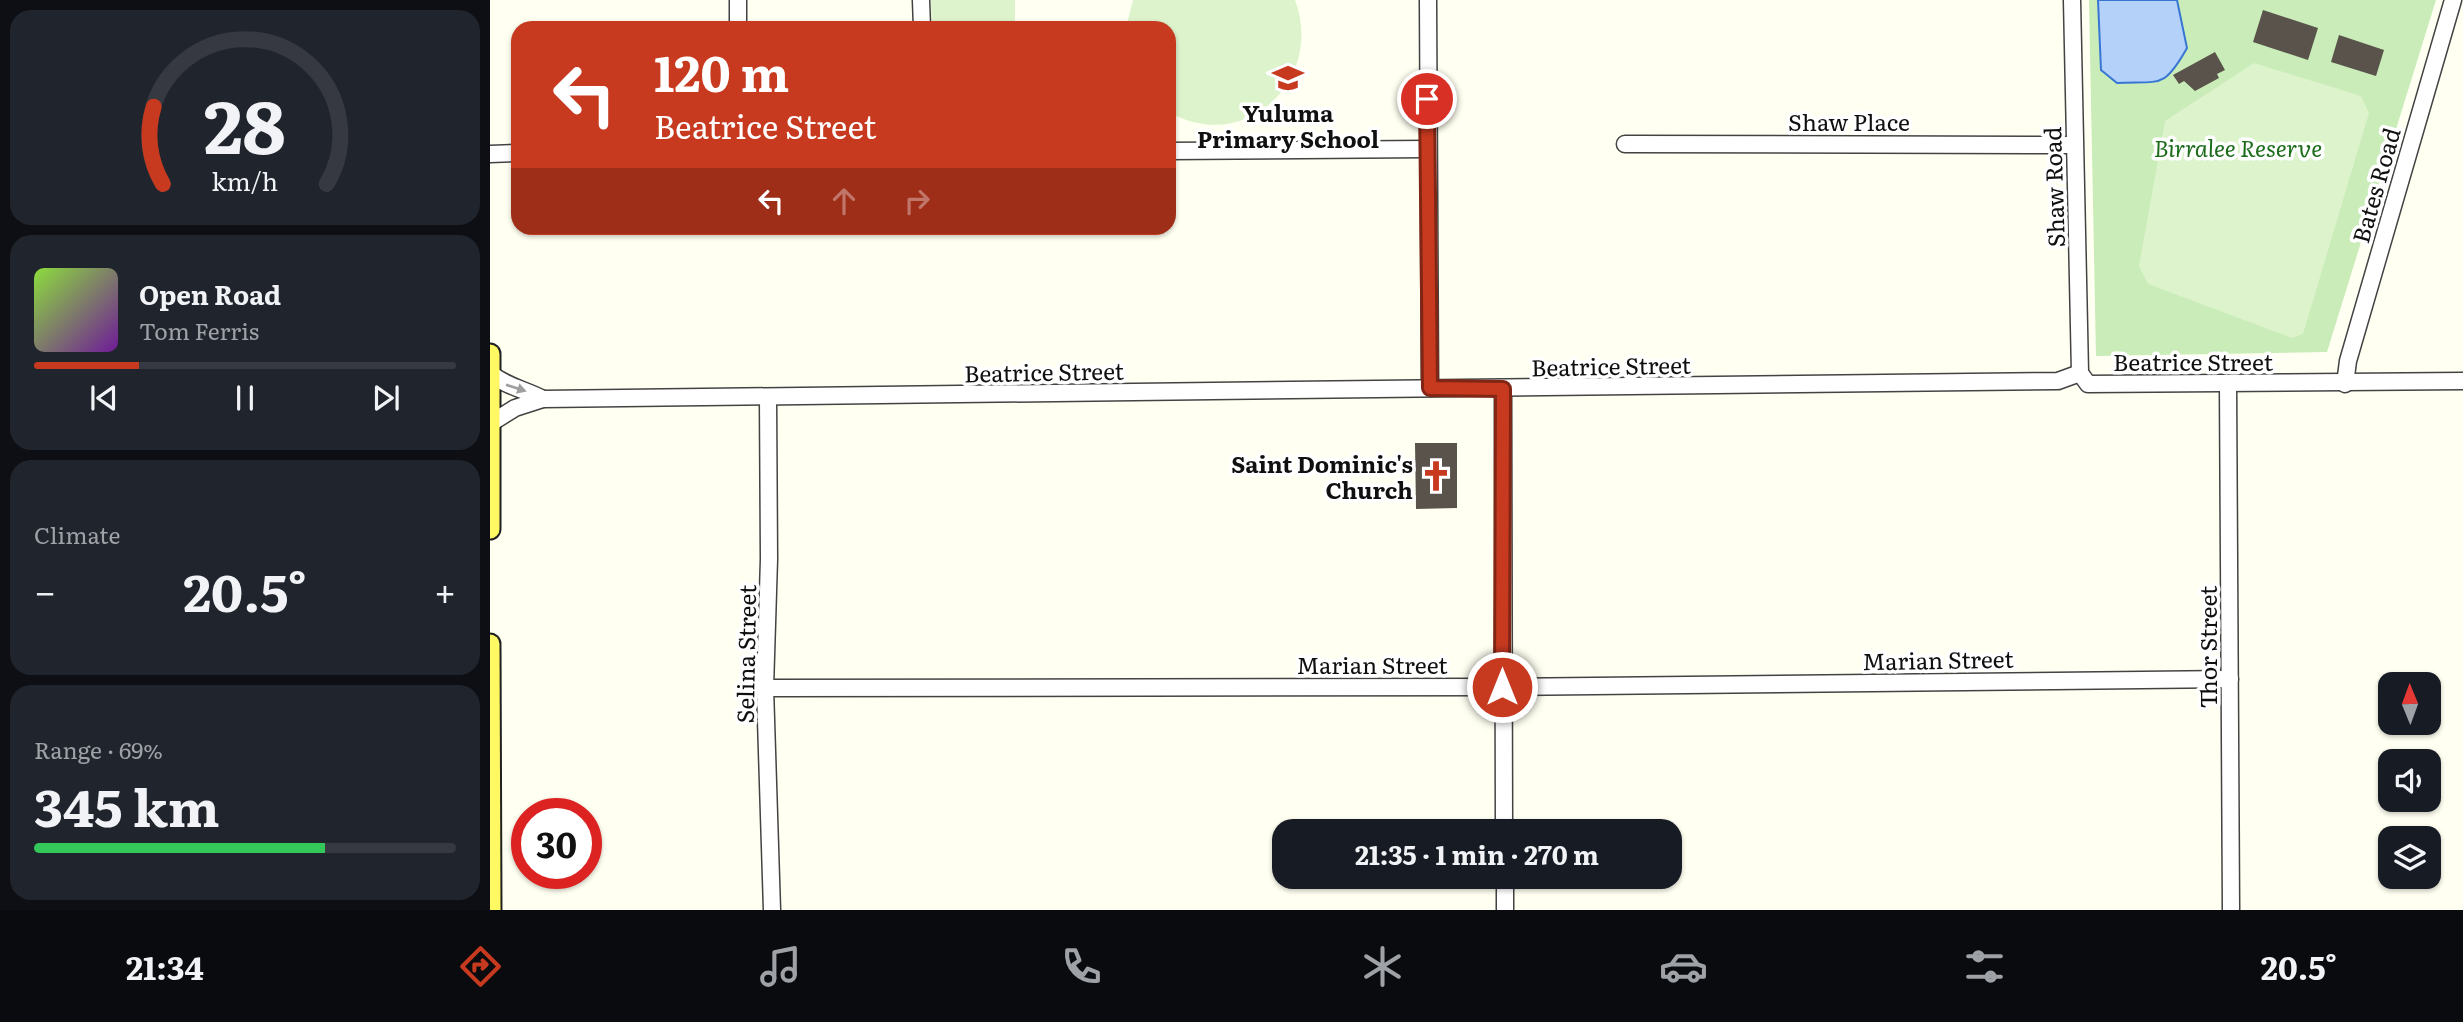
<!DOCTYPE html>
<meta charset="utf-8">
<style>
body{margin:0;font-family:Literata,serif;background:#20242c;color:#f1f3f6;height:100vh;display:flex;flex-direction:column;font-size:26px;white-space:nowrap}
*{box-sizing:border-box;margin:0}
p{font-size:23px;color:#9ea1a6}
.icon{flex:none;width:38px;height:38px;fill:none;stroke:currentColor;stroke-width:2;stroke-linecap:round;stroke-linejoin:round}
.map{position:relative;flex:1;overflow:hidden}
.details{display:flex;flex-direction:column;gap:10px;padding:10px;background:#0d0f14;width:490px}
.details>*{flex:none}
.top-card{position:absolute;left:21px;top:21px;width:665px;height:214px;border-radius:21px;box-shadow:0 2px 5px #0004;background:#c73a20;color:#fff;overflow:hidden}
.needle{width:46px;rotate:359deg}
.controls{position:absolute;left:1888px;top:672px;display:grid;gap:14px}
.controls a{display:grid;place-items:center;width:63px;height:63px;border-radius:14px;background:#171b24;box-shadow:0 2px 5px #0004;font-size:35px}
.speed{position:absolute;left:21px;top:798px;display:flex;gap:14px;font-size:35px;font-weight:700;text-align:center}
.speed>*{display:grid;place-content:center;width:91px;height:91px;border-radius:50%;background:#171b24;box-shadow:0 2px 5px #0004;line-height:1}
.speed .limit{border:10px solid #d22;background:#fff;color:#111}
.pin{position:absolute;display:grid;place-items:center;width:60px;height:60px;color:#fff;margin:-30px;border:4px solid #fff;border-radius:50%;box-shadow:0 2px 7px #0007}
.me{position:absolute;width:77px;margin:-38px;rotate:0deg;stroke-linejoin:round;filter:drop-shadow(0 0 5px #0008)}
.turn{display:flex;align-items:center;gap:24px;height:147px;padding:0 28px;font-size:32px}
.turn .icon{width:91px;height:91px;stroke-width:2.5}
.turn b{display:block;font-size:49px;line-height:60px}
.lanes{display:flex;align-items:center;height:66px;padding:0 28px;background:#0003;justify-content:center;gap:35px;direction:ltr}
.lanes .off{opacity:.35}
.big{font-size:52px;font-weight:700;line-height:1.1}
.details .tile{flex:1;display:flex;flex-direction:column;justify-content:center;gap:10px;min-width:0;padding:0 24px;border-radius:21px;background:#20242c}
.details .dial{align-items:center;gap:0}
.dial svg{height:182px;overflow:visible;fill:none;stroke:#363941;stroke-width:7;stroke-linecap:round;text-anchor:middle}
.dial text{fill:#f1f3f6;stroke:none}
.song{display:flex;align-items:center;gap:21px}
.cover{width:84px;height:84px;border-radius:10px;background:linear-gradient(135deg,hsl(90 70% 55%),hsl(280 70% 35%))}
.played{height:7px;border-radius:4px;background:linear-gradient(90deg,#c73a20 25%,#363941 25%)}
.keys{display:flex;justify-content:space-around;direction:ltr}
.heat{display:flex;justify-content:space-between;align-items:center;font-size:38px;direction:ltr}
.charge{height:10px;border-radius:5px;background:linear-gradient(90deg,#34c759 69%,#363941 0)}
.trip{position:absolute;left:782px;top:819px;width:410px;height:70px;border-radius:21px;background:#171b24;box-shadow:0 2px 5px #0004;font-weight:700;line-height:70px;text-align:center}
.dock{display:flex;height:112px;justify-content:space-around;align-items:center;background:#090b0e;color:#9ea1a6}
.dock .icon{width:49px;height:49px}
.dock .on{color:#c73a20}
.dock b{font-size:32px;color:#f1f3f6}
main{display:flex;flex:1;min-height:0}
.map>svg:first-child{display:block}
</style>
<main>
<section class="details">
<div class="tile dial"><svg viewBox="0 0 100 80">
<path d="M14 69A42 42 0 1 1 86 69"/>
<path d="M14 69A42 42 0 0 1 10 35" stroke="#c73a20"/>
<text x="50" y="56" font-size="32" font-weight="700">28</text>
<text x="50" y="72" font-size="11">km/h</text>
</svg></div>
<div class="tile">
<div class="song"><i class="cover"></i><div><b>Open Road</b><p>Tom Ferris</p></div></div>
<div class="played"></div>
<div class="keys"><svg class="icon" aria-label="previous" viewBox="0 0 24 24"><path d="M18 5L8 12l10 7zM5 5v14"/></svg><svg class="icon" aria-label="pause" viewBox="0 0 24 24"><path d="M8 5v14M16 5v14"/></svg><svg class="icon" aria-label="next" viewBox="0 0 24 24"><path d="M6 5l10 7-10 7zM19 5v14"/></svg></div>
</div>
<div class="tile"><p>Climate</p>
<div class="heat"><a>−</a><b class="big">20.5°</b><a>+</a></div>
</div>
<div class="tile"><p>Range · 69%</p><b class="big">345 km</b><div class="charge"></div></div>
</section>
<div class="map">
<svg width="1973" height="910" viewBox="0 0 1973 910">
<rect width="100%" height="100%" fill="#fffff2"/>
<!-- green -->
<path fill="#c9ecb9" d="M1599 0H1946L1837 352 1606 356Z"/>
<!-- pitch -->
<g fill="#ddf3cc">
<path d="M441 0H525V28H442Z"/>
<path d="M643 0H805C835 79 755 156 679 112V28H636Z"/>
<path d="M1764 63 1871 96 1879 113 1813 334 1802 338 1658 284 1649 266 1675 121Z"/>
</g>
<!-- water -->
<path fill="#b4d1f9" stroke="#3876d4" stroke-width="2" d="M1608 0H1687L1697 48C1674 89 1671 81 1627 83L1611 70Z"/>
<!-- building -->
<g fill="#59534b">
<path d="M1773 10 1828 28 1818 60 1763 42Z"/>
<path d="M1849 35 1894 50 1886 76 1841 62Z"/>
<path d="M1725 52 1735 70 1727 74 1729 78 1705 91 1694 81 1689 84 1683 75Z"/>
<path d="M925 443H967V508L926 509Z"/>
</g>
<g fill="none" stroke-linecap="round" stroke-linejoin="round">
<defs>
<g id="minor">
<path d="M248 0V28"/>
<path d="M431 0 432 28"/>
<path d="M938 0 940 388"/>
<path d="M1582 0 1590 373"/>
<path d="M1135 144 1584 145"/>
<path d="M679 151 937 149"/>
<path d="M0 154 28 153"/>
<path d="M0 373C17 387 34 389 53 399"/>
<path d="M1590 373 1598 384 1973 381"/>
<path d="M1738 384 1741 910"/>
<path d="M1855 384 1858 361 1963 0"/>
<path d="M1013 389 1014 831"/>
<path d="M278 398 279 559 275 688 282 910"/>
<path d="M1 423 25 408 53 399 1568 381 1590 373"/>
<path d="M275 688 1012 687 1740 679"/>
<path d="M1015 877V910"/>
</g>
<g id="major">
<path d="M0 354V529"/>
<path d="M0 644 1 910"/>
</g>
</defs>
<!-- minor casing -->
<use href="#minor" stroke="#434343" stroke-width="19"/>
<!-- major casing -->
<use href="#major" stroke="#212121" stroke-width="23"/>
<!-- minor -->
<use href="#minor" stroke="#fff" stroke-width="16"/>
<!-- major -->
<use href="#major" stroke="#fef863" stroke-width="19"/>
</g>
<!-- one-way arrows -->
<defs><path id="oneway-solid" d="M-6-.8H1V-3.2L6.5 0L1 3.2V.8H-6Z" transform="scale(1.75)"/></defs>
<use fill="#9f9f9f" href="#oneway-solid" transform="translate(26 388) rotate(18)"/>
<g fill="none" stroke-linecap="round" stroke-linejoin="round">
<defs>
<path id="route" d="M937 99 940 388 1013 389 1012 687"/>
</defs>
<!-- route casing -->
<use href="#route" stroke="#812615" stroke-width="18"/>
<!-- route -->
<use href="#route" stroke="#c73a20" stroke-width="12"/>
</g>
<!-- icons -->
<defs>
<symbol id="school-bare" viewBox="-9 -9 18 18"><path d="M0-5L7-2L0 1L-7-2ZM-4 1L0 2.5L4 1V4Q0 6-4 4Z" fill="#c73a20" stroke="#fff" stroke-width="2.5" paint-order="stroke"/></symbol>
<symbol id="church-bare" viewBox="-9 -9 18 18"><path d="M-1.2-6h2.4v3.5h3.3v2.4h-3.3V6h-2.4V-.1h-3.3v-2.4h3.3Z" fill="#c73a20" stroke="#fff" stroke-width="2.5" paint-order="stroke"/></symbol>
</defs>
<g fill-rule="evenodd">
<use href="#school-bare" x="776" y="56" width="44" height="44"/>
<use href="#church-bare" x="924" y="454" width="44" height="44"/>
</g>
<g text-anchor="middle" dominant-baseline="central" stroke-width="7" stroke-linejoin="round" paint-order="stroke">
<!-- poi labels -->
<g font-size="23" font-weight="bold" fill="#101010" stroke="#fff">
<text x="798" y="112">Yuluma<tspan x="798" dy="26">Primary School</tspan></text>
<text x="923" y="463" text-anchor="end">Saint Dominic's<tspan x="923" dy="26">Church</tspan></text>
</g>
<!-- street labels -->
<g font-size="23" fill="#101010" stroke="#fff">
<text x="1359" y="121">Shaw Place</text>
<text transform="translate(1885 185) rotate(-74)">Bates Road</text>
<text transform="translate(1563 187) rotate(-92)">Shaw Road</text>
<text x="1703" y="361">Beatrice Street</text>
<text transform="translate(1121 365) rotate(-1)">Beatrice Street</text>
<text transform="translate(554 371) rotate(-1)">Beatrice Street</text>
<text transform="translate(1717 647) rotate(-90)">Thor Street</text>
<text transform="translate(255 654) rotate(-89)">Selina Street</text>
<text transform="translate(1448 659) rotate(-1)">Marian Street</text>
<text x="882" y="664">Marian Street</text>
</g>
<!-- park labels -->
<g font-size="23" font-style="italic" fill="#1c6c1c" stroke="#fff">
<text x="1748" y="147">Birralee Reserve</text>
</g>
</g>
</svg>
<div class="controls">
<a><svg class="needle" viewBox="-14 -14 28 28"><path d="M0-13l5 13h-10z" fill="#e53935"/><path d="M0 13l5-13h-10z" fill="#9ea1a6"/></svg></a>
<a><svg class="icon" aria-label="sound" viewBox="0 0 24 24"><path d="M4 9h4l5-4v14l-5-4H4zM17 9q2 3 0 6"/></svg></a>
<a><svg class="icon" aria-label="layers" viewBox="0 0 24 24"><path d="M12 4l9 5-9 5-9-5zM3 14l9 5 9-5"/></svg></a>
</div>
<div class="speed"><div class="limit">30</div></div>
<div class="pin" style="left:937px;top:99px;background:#d93025"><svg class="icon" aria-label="arrive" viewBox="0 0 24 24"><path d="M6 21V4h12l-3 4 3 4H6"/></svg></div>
<svg class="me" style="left:1012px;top:687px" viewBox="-20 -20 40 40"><circle r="17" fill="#c73a20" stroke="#fff" stroke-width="3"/><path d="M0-11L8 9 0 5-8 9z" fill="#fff"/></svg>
<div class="trip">21:35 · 1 min · 270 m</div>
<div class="top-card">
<div class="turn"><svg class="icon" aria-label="left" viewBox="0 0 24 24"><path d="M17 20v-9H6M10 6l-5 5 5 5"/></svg><div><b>120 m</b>Beatrice Street</div></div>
<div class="lanes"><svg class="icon" aria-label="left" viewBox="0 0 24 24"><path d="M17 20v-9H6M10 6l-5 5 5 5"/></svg><svg class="icon off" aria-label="ahead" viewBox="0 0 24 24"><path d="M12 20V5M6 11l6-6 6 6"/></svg><svg class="icon off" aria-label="right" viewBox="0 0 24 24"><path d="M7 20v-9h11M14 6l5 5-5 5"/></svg></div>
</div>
</div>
</main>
<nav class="dock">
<b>21:34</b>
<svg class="icon on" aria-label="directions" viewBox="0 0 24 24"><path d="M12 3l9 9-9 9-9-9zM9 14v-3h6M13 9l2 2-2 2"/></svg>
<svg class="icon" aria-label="music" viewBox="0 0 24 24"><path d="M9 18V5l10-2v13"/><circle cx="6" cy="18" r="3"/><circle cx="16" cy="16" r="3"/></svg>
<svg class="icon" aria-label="phone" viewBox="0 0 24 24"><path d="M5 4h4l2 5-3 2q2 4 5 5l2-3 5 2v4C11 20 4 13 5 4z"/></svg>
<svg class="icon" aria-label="climate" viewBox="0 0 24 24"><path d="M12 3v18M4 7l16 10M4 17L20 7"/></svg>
<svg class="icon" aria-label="car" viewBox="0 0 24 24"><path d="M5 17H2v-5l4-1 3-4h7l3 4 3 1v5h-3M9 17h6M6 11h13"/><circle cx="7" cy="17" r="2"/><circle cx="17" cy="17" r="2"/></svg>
<svg class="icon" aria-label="filters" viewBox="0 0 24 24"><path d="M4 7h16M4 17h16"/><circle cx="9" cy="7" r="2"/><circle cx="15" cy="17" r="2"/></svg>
<b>20.5°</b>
</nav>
